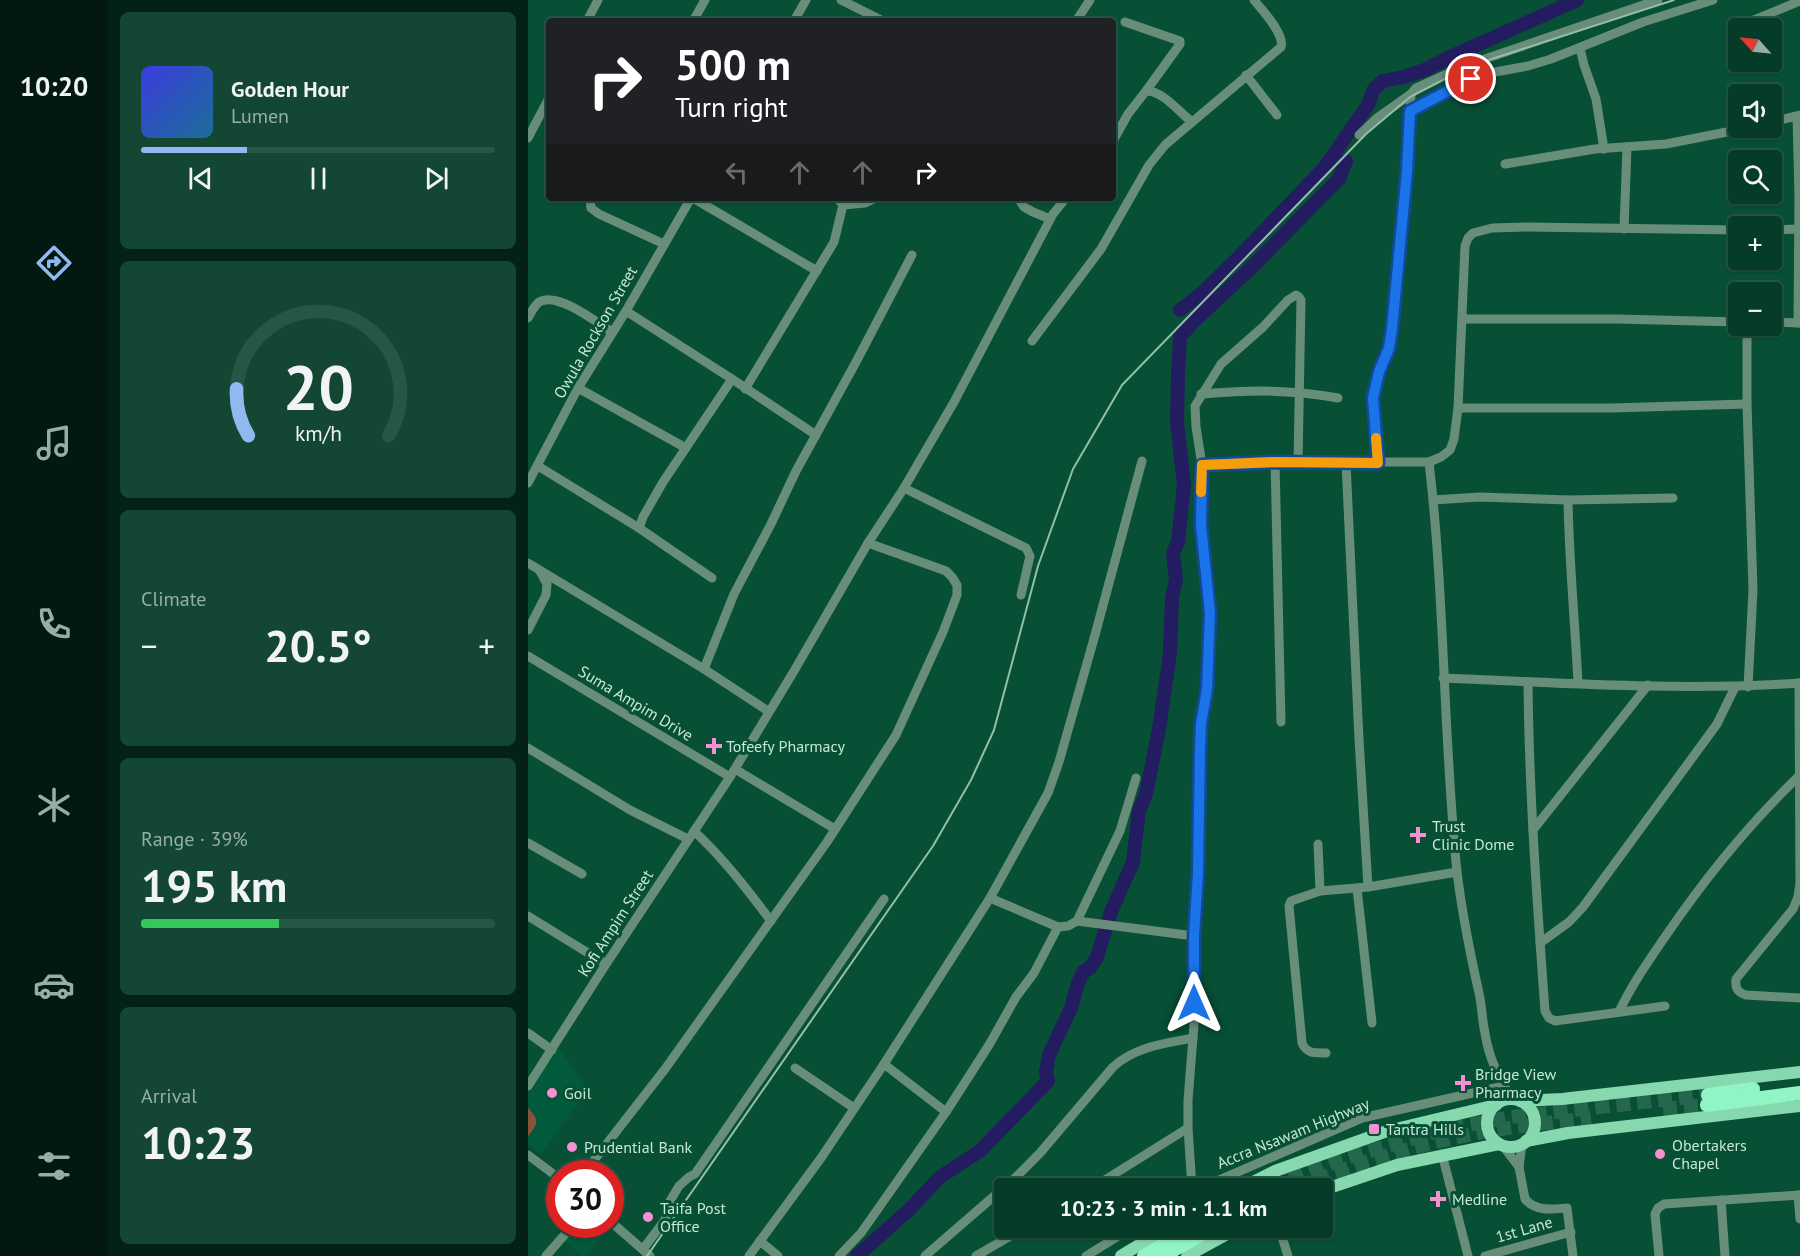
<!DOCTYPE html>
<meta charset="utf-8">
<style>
body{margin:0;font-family:"PT Sans",sans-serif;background:#134734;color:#f1f3f6;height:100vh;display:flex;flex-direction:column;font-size:22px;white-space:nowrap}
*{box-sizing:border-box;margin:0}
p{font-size:20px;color:#97ada8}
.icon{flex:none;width:33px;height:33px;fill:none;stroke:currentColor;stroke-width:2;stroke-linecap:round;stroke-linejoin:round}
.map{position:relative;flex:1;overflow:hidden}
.side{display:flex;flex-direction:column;gap:12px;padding:12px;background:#032116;width:420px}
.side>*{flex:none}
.banner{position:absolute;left:18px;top:18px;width:570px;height:183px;border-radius:6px;box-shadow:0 2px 4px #0004,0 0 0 2px #265645;background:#202124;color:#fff;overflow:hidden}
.needle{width:39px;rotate:297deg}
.buttons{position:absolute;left:1200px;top:18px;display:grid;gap:12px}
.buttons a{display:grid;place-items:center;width:54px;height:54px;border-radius:6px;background:#053c28;box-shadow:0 2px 4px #0004,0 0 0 2px #265645;font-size:30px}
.speed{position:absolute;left:18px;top:1160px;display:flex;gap:12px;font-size:30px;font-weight:700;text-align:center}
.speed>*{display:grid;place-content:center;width:78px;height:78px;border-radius:50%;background:#053c28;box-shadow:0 2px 4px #0004,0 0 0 2px #265645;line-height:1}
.speed .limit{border:9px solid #d22;background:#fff;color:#111}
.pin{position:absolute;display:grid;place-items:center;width:51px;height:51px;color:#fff;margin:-26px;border:3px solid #fff;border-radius:50%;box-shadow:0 2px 6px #0007}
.me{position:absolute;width:66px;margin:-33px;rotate:0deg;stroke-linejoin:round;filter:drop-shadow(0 0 4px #0008)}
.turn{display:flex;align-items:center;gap:21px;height:126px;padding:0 30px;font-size:27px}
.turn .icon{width:78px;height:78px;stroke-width:2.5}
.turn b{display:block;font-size:42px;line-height:51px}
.lanes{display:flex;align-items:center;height:57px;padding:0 30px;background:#0003;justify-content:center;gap:30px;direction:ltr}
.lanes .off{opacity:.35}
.big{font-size:45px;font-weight:800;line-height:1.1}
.side .tile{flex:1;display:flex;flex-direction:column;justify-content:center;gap:9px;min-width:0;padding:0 21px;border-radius:9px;background:#134734}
.side .dial{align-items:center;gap:0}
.dial svg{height:156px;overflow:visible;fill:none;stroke:#265645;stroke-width:7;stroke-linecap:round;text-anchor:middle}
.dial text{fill:#f1f3f6;stroke:none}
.song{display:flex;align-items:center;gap:18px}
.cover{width:72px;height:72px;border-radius:9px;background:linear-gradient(135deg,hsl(240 70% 55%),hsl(200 70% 35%))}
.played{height:6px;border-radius:3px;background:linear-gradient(90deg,#90b9f0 30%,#265645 30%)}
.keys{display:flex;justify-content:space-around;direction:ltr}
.heat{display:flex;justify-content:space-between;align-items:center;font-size:33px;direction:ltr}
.charge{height:9px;border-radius:4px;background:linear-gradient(90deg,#34c759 39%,#265645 0)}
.trip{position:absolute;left:466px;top:1178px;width:339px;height:60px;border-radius:6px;background:#053c28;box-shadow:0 2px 4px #0004,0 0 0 2px #265645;font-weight:800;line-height:60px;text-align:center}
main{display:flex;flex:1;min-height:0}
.tab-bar{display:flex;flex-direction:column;width:108px;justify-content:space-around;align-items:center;background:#021810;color:#97ada8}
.tab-bar .icon{width:42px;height:42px}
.tab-bar .selected{color:#90b9f0}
.tab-bar b{font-size:27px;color:#f1f3f6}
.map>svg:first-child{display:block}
</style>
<main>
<nav class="tab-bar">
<b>10:20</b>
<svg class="icon selected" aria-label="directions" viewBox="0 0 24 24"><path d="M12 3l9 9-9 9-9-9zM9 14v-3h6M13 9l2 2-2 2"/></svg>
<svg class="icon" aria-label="music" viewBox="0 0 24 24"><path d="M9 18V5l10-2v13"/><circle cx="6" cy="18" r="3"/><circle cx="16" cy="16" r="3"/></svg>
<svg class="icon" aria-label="phone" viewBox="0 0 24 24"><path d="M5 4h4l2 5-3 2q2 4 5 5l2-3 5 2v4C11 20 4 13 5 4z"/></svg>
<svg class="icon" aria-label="climate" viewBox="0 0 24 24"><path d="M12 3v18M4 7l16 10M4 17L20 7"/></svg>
<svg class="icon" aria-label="car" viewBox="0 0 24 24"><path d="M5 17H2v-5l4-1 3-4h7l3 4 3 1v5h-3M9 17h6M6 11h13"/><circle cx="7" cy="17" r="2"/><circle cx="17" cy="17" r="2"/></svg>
<svg class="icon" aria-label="filters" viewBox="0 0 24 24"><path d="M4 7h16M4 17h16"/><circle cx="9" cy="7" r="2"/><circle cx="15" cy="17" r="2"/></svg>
</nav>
<section class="side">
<div class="tile">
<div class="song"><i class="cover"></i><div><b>Golden Hour</b><p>Lumen</p></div></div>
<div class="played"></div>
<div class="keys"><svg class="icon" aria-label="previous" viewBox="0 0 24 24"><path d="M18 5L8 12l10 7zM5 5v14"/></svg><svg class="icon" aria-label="pause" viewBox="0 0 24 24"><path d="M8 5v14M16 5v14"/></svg><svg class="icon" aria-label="next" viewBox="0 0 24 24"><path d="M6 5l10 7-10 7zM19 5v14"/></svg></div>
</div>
<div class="tile dial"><svg viewBox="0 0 100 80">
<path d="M14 69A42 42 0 1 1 86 69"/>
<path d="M14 69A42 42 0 0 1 8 45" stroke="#90b9f0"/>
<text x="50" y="56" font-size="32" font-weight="700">20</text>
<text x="50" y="72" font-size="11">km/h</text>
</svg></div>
<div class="tile"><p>Climate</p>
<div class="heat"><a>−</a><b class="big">20.5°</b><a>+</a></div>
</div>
<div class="tile"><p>Range · 39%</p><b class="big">195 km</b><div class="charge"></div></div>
<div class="tile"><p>Arrival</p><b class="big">10:23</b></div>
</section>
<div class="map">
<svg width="1272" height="1256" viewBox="0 0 1272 1256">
<rect width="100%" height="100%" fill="#075035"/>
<!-- built -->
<g fill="#015a3b">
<path d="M30 1047 60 1089 13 1154 0 1145V1093Z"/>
<path d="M49 1224H77L82 1229 56 1256H54L36 1240Z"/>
</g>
<!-- green -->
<path fill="#8c513a" d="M0 1108C12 1120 10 1124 0 1136Z"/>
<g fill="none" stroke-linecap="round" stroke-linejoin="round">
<!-- stream -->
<path stroke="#241c61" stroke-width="2" d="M809 148 815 149"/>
<!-- river -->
<g stroke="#241c61" stroke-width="14">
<path d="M652 310 673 294 710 258 796 168 840 105 846 89 855 81 875 77 897 70 920 58 1049 0"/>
<path d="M329 1256 380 1211 412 1177 452 1151 520 1081 518 1072 521 1055 543 1008 550 983 556 971 562 968 569 957 583 912 605 862 611 811 618 794 631 729 642 653 644 599 648 579 645 553 650 542 656 485 649 423 650 374 652 337 666 321 722 269 811 179 818 161"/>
</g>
<!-- highway-tunnel -->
<g stroke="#24674d" stroke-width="14" stroke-dasharray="14 7" stroke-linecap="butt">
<path d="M1135 1109 1179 1105"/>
<path d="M743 1188 808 1161 914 1130 983 1117 1180 1095"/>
<path d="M768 1188C819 1167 872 1150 926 1138 971 1128 1017 1123 1063 1118"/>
</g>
<!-- minor -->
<g stroke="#688e7a" stroke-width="9">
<path d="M313 0 355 21"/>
<path d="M59 21 70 0"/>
<path d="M165 21 177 0"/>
<path d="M266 21 278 0"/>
<path d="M548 21 562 0"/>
<path d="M597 22 652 41V44L618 91"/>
<path d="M1209 27 1272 1"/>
<path d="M1052 48 1056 65 1068 99 1076 149"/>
<path d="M718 75 749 115"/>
<path d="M882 111 930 85 956 74 1000 66 1023 59 1115 22 1185 0"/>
<path d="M1269 116 1271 197 1270 323"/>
<path d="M1244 122 1272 115"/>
<path d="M831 135 849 118 883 94 888 88 936 66 1130 0"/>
<path d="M0 138 21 98"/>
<path d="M585 141 600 114 618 91C634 90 651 112 664 122"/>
<path d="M977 164 1067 149 1138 144 1219 128"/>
<path d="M62 198 63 208 71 214 136 244"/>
<path d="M165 198 289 271"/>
<path d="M492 198V201L496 207 505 212 522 219"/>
<path d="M315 205 337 203 348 198"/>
<path d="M1096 229 1099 147"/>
<path d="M1244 230 1270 229"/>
<path d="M98 311 204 379 288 435"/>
<path d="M0 318C3 313 6 306 11 302 29 291 68 322 84 332"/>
<path d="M934 319H1089L1210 322"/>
<path d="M1244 322 1272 323"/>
<path d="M1219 326V404L1225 590 1220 687"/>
<path d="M504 341 573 249 621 165 637 145 753 47C757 34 734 10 726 0"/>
<path d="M50 388 158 448"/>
<path d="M217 389 306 242 315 205 309 198"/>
<path d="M673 394C722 390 762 389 810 398"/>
<path d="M930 408H1084L1219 404"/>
<path d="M747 462 753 722"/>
<path d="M901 462C917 598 915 736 929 872 934 913 942 953 951 993 954 1006 954 1020 957 1033 961 1059 971 1079 985 1100"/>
<path d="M818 463 831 739 840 887"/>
<path d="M850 463 845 398 851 372 861 348 864 329 879 171 883 94"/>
<path d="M674 465 747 462H901L913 457 922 450 926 439 930 408 937 246 940 238 945 233 964 228 1000 227 1210 230"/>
<path d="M10 466 111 528 184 578"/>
<path d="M0 483 50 388 98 311 163 198"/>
<path d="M376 488 498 548 502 556 493 595"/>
<path d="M905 500 952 497 1040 500 1145 498"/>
<path d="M1040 500C1041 561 1047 622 1050 683"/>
<path d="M111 528 115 517 135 482 204 379"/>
<path d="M0 563 176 669 240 711"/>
<path d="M0 630 18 595 19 584 12 571"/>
<path d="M0 656 202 777"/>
<path d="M176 669 206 594 243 524 268 471 328 362 384 255"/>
<path d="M915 678C1034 683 1153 691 1272 683"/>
<path d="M1000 682C1001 792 1009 902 1017 1011L1021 1018 1027 1021 1137 1006"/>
<path d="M1271 683 1272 883 1270 897 1265 909 1208 979C1207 988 1209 992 1218 995L1272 998"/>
<path d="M0 748 102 810 160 839"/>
<path d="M207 769 307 829"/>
<path d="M1005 830 1120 685"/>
<path d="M166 831C195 858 219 889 243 921"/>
<path d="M0 843 54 874"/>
<path d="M790 844 792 891"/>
<path d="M829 888 844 1023"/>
<path d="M462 898 530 927"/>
<path d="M0 916 78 964"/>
<path d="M549 921 666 936"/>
<path d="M1012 943 1041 922 1055 907 1189 724 1207 687"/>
<path d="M1091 1012C1104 984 1122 959 1139 934 1178 877 1221 824 1271 776"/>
<path d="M0 1033 24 1050"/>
<path d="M798 1053C786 1053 779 1054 774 1043L761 906 763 901 792 891 840 887 929 872"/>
<path d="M356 1064 418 1112"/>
<path d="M267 1068 326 1108"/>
<path d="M0 1086 78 964 202 777 266 671 340 543 376 488 426 402 525 214 538 198"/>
<path d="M994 1144 991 1167 997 1199C1008 1212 1024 1209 1039 1208L1045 1256"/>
<path d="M975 1146 991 1167"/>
<path d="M914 1154 940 1256"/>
<path d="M0 1155 32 1179"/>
<path d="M56 1173 137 1069 299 842 368 735 415 632 429 595V585L424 577 418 571 340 543"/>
<path d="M564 1188 660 1128"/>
<path d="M664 1188 660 1128V1100L666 1025V936L670 873V794L673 724 679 689 683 613 673 525 674 465 668 427 667 406 693 364 735 327 760 300 768 295 771 297 773 300 770 463"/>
<path d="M673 1188 834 1118 976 1086"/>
<path d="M1270 1195 1272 1219"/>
<path d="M1193 1200 1197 1256"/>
<path d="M82 1221 122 1256"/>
<path d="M751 1227 760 1256"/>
<path d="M232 1241 250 1256"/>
<path d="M115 1249 137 1220 142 1201 151 1186 161 1177 167 1174 356 899"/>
<path d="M18 1256 46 1224"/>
<path d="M221 1256 293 1158 356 1064 462 898 520 793 531 762 567 635 614 461"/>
<path d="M311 1256 333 1233 418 1112 461 1045 488 997 506 973 530 927 540 926 549 921 592 831 608 778"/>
<path d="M397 1256 487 1178 512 1153 585 1067C607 1047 637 1043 665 1038"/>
<path d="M448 1256 498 1227"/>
<path d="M558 1256 605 1227"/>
<path d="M957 1256 1043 1232"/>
<path d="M1131 1256 1127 1214 1130 1208 1136 1204 1272 1195"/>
</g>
<!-- major -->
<g stroke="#86d8af" stroke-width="12">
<circle cx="983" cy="1123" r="24"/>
<path d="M992 1101 1034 1099 1272 1072"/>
<path d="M998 1141 1040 1133 1272 1106"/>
<path d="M713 1188 747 1171 859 1131 968 1105"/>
<path d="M795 1190 869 1165 971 1144"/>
<path d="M593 1256 641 1227"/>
<path d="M659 1256 712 1227"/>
</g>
<!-- highway -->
<g stroke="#91f4c4" stroke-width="14">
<path d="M1180 1095 1225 1089"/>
<path d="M1179 1105 1272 1093"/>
<path d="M616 1256 667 1227"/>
<path d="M635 1256 686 1227"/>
</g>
<!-- rail -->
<path stroke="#93beab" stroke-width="2" d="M119 1256 405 846 443 780 466 730 510 566 545 469 594 385 838 134 882 97 942 66 1146 0"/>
</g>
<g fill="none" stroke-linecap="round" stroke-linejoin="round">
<defs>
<path id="route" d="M666 1003V936L670 873 672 748 673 724 679 689 682 613 673 525 674 465 747 462 850 463 845 398 851 372 861 348 864 329 879 171 882 111 943 79"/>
</defs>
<!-- route casing -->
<use href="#route" stroke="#114b97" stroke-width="15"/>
<!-- route -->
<use href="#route" stroke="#1a73e8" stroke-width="10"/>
<!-- slow -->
<path stroke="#f59e0b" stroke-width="10" d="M673 492 674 465 747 462 850 463 848 438"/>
</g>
<!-- markers -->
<g fill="#f591d2" stroke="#075035" stroke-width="2">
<path d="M183 737h6v6h6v6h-6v6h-6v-6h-6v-6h6z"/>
<path d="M887 826h6v6h6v6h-6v6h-6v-6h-6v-6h6z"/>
<path d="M932 1074h6v6h6v6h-6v6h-6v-6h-6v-6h6z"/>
<circle cx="24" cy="1093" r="6"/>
<rect x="840" y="1123" width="12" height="12" rx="3"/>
<circle cx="44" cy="1147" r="6"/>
<circle cx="1132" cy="1154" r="6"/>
<path d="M907 1190h6v6h6v6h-6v6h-6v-6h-6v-6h6z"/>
<circle cx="120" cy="1217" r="6"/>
</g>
<g text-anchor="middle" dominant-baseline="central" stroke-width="6" stroke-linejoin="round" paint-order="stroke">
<!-- street labels -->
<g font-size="16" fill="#c7e7d6" stroke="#075035">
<text transform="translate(67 332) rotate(-60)">Owula Rockson Street</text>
<text transform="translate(108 703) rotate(31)">Suma Ampim Drive</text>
<text transform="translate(87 923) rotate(-57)">Kofi Ampim Street</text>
<text transform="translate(765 1133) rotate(-22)">Accra Nsawam Highway</text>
<text transform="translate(996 1229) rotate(-16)">1st Lane</text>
</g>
<!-- poi labels -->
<g font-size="16" fill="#c7e7d6" stroke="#075035" text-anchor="start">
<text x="198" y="746">Tofeefy Pharmacy</text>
<text x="904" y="826">Trust<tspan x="904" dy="18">Clinic Dome</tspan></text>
<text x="947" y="1074">Bridge View<tspan x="947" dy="18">Pharmacy</tspan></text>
<text x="36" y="1093">Goil</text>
<text x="858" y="1129">Tantra Hills</text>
<text x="1144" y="1145">Obertakers<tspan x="1144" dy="18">Chapel</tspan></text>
<text x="56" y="1147">Prudential Bank</text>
<text x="924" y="1199">Medline</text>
<text x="132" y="1208">Taifa Post<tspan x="132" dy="18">Office</tspan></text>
</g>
</g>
</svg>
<div class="buttons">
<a><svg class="needle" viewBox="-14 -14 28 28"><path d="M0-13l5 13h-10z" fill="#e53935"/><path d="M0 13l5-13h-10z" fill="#97ada8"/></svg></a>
<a><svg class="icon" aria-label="sound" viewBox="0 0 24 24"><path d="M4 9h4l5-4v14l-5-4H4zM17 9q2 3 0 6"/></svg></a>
<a><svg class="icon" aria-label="search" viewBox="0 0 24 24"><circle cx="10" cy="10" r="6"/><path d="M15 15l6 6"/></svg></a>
<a>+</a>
<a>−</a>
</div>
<div class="speed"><div class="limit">30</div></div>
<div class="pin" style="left:943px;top:79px;background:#d93025"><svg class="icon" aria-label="arrive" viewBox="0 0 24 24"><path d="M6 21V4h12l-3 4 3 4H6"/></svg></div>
<svg class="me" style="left:666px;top:1003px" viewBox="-20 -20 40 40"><path d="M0-17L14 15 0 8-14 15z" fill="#1a73e8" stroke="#fff" stroke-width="4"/></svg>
<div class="trip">10:23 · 3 min · 1.1 km</div>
<div class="banner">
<div class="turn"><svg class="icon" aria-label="right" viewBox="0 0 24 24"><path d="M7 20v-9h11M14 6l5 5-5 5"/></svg><div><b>500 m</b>Turn right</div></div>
<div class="lanes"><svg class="icon off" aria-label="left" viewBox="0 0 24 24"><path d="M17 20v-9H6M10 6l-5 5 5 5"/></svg><svg class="icon off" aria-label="ahead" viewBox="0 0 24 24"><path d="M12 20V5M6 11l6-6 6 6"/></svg><svg class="icon off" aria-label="ahead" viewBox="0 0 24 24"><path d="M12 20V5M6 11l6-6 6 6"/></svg><svg class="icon" aria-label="right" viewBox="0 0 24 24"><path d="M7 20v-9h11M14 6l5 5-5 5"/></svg></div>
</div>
</div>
</main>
